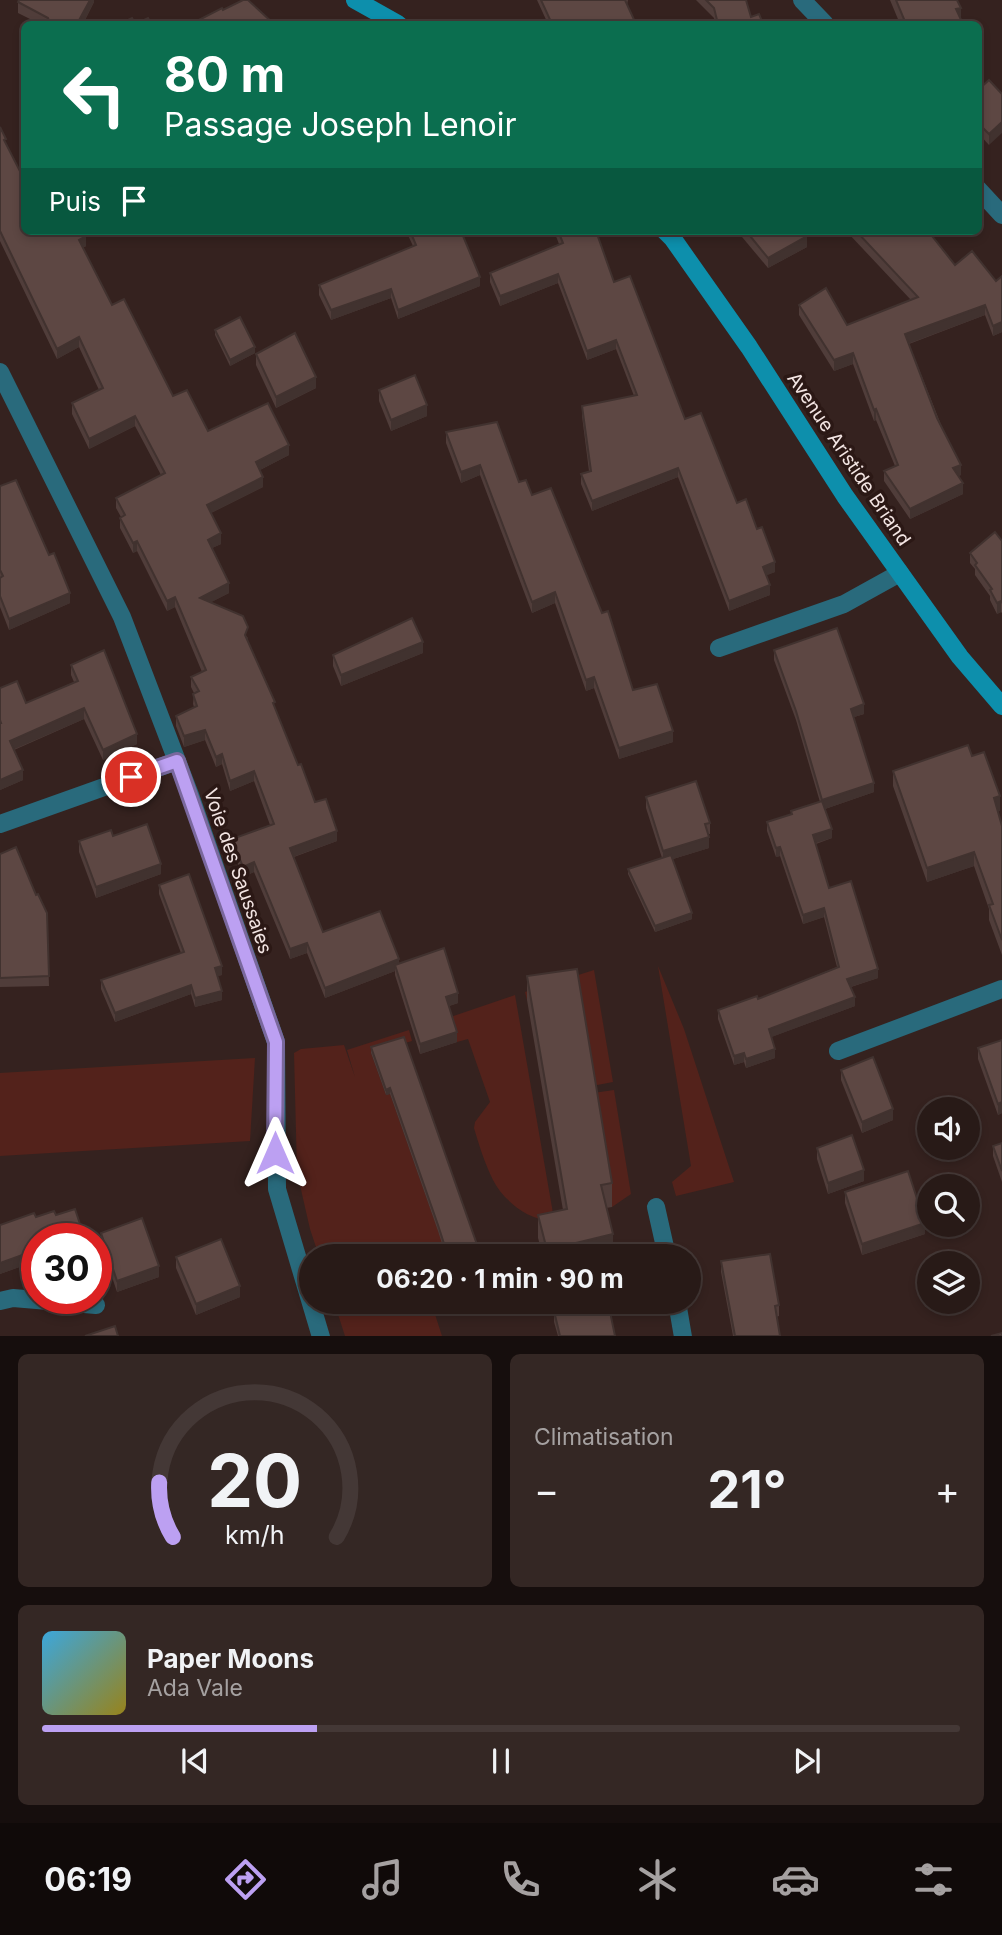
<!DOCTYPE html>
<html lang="fr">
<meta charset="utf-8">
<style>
body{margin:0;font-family:Inter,sans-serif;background:#342724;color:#f1f3f6;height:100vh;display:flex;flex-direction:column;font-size:26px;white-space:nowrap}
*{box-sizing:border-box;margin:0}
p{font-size:23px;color:#a5a1a1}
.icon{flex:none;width:38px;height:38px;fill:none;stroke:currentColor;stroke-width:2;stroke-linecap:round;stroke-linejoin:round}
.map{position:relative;height:1336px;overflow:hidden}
.details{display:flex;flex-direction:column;gap:18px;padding:18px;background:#160e0d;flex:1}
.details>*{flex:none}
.hud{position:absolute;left:21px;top:21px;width:961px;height:214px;border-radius:10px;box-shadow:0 4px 10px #0003,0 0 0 2px #443836;background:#0b6e4f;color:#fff;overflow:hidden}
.controls{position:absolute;left:917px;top:1097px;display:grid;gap:14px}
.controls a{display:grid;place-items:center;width:63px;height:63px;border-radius:50%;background:#281a17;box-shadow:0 4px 10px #0003,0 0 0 2px #443836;font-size:35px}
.speed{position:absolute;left:21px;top:1223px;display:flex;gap:14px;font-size:35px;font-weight:700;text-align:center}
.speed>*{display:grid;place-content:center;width:91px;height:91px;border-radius:50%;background:#281a17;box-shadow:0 4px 10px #0003,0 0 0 2px #443836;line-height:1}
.speed .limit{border:10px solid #d22;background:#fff;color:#111}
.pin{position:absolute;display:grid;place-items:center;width:60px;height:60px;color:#fff;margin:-30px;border:4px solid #fff;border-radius:50%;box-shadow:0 2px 7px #0007}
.me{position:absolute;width:77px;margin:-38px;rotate:0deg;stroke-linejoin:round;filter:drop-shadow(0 0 5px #0008)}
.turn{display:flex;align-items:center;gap:24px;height:147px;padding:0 28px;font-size:32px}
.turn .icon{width:91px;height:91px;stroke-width:2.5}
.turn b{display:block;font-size:49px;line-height:60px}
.then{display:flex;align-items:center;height:66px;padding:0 28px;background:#0003;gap:14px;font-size:26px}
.big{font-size:52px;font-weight:700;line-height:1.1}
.details .tile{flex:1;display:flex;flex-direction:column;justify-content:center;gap:10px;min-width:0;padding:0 24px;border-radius:10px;background:#342724}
.details .dial{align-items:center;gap:0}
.dial svg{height:182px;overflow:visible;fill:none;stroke:#443836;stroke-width:7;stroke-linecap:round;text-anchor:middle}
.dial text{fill:#f1f3f6;stroke:none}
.song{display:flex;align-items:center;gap:21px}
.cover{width:84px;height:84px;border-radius:10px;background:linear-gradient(135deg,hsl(200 70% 55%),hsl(50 70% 35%))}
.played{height:7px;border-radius:4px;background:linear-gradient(90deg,#bca0f2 30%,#443836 30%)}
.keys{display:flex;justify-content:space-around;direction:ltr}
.heat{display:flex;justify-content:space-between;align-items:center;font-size:38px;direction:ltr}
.details .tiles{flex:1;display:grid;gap:18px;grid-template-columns:1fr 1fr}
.tile:last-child{grid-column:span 2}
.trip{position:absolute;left:299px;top:1244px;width:402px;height:70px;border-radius:35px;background:#281a17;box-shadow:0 4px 10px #0003,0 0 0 2px #443836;font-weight:700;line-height:70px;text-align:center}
.menu{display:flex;height:112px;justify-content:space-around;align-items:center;background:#100a09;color:#a5a1a1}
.menu .icon{width:49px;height:49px}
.menu .active{color:#bca0f2}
.menu b{font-size:32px;color:#f1f3f6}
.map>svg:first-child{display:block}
</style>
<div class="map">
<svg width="1002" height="1337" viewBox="0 0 1002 1337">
<rect width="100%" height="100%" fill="#35221f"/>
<!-- green -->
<g fill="#53221b">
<path d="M658 966 684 1029 734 1182 676 1196 672 1182 691 1166Z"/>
<path d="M594 970 613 1082 592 1086 527 1000 525 992Z"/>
<path d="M515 995 554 1219C531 1224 503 1200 493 1180 485 1164 479 1145 474 1128L475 1122 490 1102 468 1039 457 1042 452 1026 430 1024Z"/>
<path d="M409 1030 412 1041 371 1053 386 1095 390 1094 447 1256H319L310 1229 297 1172 294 1053 301 1049 344 1045 355 1077 347 1050Z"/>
<path d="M255 1058 250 1141 0 1156V1073Z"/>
<path d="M614 1090 631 1194 612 1207 593 1093Z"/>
<path d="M334 1302H431L442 1336H345Z"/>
</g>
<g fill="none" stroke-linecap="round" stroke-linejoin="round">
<!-- lane -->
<g stroke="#296a7c" stroke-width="18">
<path d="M719 648 844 604 900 573"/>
<path d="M838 1051 1002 989"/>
<path d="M0 1301 13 1298 96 1305"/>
</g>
<!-- street -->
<g stroke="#296a7c" stroke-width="18">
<path d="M802 0 825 24"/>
<path d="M978 189 1002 215"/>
<path d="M0 372 122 617 190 795 276 1042 277 1189 321 1337"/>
<path d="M0 824 177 761"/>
<path d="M656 1207 667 1256"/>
<path d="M677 1302 683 1337"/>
</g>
<!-- secondary -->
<g stroke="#0d8fac" stroke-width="18">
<path d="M355 0 398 24"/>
<path d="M665 231 673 239 749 347 845 496 960 657 1002 706"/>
</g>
</g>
<!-- wall -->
<g fill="#503d3a">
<path d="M94 0V2L83 24H40L18 13V2Z"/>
<path d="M537 0H628L627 5 636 24H548Z"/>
<path d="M696 0H746L751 17 763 24H715L714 18Z"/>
<path d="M890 0H957L961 19 963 24H900Z"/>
<path d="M978 90 1002 94 989 145 978 133Z"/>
<path d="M0 127 6 144 24 231 86 246 83 248 112 305 173 396 208 431 289 455 260 470 263 487 211 513 221 544 212 548 229 593 211 602 248 638 247 639 298 765 315 802 337 841 294 857 323 932 399 963 458 1003 449 1006 457 1042 420 1054 395 975V971L325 998 307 953 290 959 254 872 243 877 232 849V839L270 825 254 781 230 791 222 764 216 767 205 740 184 747 176 726V716L194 707 193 704 194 693 191 687V677L202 672 175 607 167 611 137 551 133 553 120 528V518L121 517 116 508V498L161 475 135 426 89 449 72 414V403L99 390 79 347 57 359 0 241Z"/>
<path d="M406 231H461L480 286 398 319 391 298 331 320 319 295V285L413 246Z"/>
<path d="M554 231H596L614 282 685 419 737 503 757 529 775 572 766 575 770 595 729 611 678 477 592 511 581 484V474L589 471 582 416V406L634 396 616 349 587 360 558 283 500 306 490 282V273L559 244Z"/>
<path d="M737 231H804L807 247 768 268Z"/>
<path d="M848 231H928L955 265 996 281 1002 276V332L993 336 985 315 909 344 961 475 958 476 963 494 910 519 884 481V471L895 466 876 420 874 421 853 364 834 371 799 315V305L847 325 911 300 848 233Z"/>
<path d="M215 330 255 353 230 366 215 335Z"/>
<path d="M256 354 316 388 276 408 256 365Z"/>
<path d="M379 390 427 416 391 431 379 401Z"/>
<path d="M446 432 519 482 532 495 633 690 673 742 619 759 594 688 586 691 555 603 532 613 480 475 461 483 446 443Z"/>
<path d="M0 486 70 603 9 630 0 607Z"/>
<path d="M1002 541V613L1001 612 997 614 990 600V596L975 575V569L970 563V553Z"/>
<path d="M774 650 864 714 854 717 874 792 825 809 832 838 816 844 829 888 878 978 851 987 855 1006 771 1037 775 1058 746 1068 744 1062 734 1065 718 1019V1010L758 999 837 967 824 917 803 924 780 856 776 857 767 831V822L791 814V811L820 802 796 720 774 660Z"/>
<path d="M423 653 341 686 333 666V655Z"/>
<path d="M71 665 137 744 103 760 84 719 14 750 23 780 0 790V688L26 703 74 682 71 675Z"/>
<path d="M972 756 1000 811H998L1002 826V955L989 920V909L974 866 927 882 893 786V771Z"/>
<path d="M646 797 710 823V834H708L709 848 673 859 692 919 655 932 628 874V869L662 858 646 808Z"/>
<path d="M113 836 161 874 96 898 79 852V841Z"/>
<path d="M0 854 36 895 47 913 49 986 0 987Z"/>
<path d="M159 885 222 975 217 976 222 1000 195 1007 191 994 115 1022 101 989V980L181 953 159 894Z"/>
<path d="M527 976 612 1183V1207L606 1208 613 1256H543L538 1238V1215L563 1210 527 1000Z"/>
<path d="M1002 1040V1113L998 1115 978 1059V1048Z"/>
<path d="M371 1047 481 1256H446L438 1231 390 1094 386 1095 371 1053Z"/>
<path d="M841 1070 893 1120 862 1133 841 1080Z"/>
<path d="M1002 1143V1182L993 1156V1146Z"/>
<path d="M817 1148 864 1181 828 1194 817 1159Z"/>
<path d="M845 1192 925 1234 862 1255 845 1203Z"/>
<path d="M36 1217 37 1239 29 1276 25 1265 0 1274V1225Z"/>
<path d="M101 1233 159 1277 117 1292 101 1244Z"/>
<path d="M176 1257 240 1297 196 1315 176 1268Z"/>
<path d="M721 1261 779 1305V1316L776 1317 780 1336H733L721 1272Z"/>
<path d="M554 1311 615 1336H558L554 1322Z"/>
</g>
<!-- shaded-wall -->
<g fill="#41322f">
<path d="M90 0H94V2L83 24H77Z"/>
<path d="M961 8V21L956 9Z"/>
<path d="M1002 122V133L989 145V134Z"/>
<path d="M86 236V246L79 250V240Z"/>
<path d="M807 236V247L768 268V258Z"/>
<path d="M558 274V283L500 306V296Z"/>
<path d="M480 277V286L398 319V310Z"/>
<path d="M391 289V298L331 320V310Z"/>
<path d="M985 305V315L905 345V334Z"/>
<path d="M1002 322V332L993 336V326Z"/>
<path d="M79 337V347L57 359V349Z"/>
<path d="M616 340V349L587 360V351Z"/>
<path d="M255 347V353L230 366V360Z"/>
<path d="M853 353V364L834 371V360Z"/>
<path d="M316 377V388L276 408V397Z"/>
<path d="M427 405V416L391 431V420Z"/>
<path d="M876 409V420L874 421V410Z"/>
<path d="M135 416V426L89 449V439Z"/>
<path d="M289 445V455L256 472V462Z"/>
<path d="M480 465V475L461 483V472Z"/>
<path d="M961 465V475L953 479V468Z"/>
<path d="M678 468V477L592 511V501Z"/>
<path d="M263 477V487L207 515V505Z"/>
<path d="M963 483V494L910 519V509Z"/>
<path d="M221 533V544L208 550V540Z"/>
<path d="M137 541V551L133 553V543Z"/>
<path d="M775 562V572L763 577V567Z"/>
<path d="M229 583V593L200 608V598Z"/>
<path d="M770 585V595L729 611V601Z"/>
<path d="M555 592V603L532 613V602Z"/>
<path d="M70 593V603L9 630V619Z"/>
<path d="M175 597V607L167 611V601Z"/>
<path d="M1001 601V612L997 614V603Z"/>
<path d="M423 642V653L341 686V675Z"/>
<path d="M594 677V688L586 691V680Z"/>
<path d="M864 704V714L851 718V709Z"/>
<path d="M84 708V719L10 751V741Z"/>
<path d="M205 730V740L184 747V736Z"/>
<path d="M673 731V742L619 759V748Z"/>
<path d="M137 734V744L103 760V750Z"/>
<path d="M222 754V764L216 767V757Z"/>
<path d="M23 770V780L0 790V780Z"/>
<path d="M254 771V781L230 791V781Z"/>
<path d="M874 783V792L822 810V800Z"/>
<path d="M1000 796V811L994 813V798Z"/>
<path d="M832 829V838L813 844V835Z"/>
<path d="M337 831V841L290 858V848Z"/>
<path d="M709 837V848L663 862V851Z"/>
<path d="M780 847V856L776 857V848Z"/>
<path d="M974 852V866L927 882V868Z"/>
<path d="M254 862V872L243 877V867Z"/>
<path d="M161 864V874L96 898V887Z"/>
<path d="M824 908V917L803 924V915Z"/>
<path d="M692 913V919L655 932V926Z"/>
<path d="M307 943V953L290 959V949Z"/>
<path d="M399 959V969L395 965V971L325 998V988Z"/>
<path d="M222 966V975L215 977V968Z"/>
<path d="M878 969V978L847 988V979Z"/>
<path d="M191 985V994L115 1022V1013Z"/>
<path d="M222 991V1000L195 1007V998Z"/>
<path d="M458 993V1003L446 1007V997Z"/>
<path d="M855 997V1006L769 1038V1029Z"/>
<path d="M457 1032V1042L420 1054V1044Z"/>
<path d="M775 1049V1058L746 1068V1059Z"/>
<path d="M744 1053V1062L734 1065V1056Z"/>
<path d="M390 1088V1094L386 1095V1090Z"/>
<path d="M1002 1102V1113L998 1115V1104Z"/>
<path d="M893 1109V1120L862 1133V1122Z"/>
<path d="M864 1170V1181L828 1194V1183Z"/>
<path d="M925 1223V1234L862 1255V1244Z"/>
<path d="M613 1234V1256H547V1250Z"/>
<path d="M25 1254V1265L0 1274V1263Z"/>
<path d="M37 1263V1274L29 1276V1265Z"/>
<path d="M159 1266V1277L117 1292V1281Z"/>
<path d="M240 1286V1297L196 1315V1304Z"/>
</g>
<!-- building -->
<g fill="#5d4743" stroke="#41322f" stroke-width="2">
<path d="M19 0H90L77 24H50L48 18 18 2Z"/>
<path d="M243 0H248L274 24H191L222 8 223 10Z"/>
<path d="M541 0H625L636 24H566L565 21 557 24H552Z"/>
<path d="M706 0H746L751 17 759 14 763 24H718L714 8Z"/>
<path d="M896 0H957L961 8 956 9 963 24H906Z"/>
<path d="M132 18 135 24H120Z"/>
<path d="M148 18 151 24H136Z"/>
<path d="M282 21 288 24H275Z"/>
<path d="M989 80 1002 94V122L989 134 978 123V90Z"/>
<path d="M0 127 6 139 4 140 24 179V231H84L86 236 79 240 112 305 124 299 173 396 187 390 208 431 268 403 289 445 256 462 263 477 207 505 221 533 208 540 229 583 200 598 243 616 248 627 245 635 275 702 273 703 298 765 301 764 315 802 326 799 337 831 290 848 323 932 380 911 399 959 325 988 307 943 290 949 254 862 243 867 232 839 274 824 254 771 230 781 222 754 216 757 205 730 184 736 176 716 197 706 193 694 199 691 191 677 206 670 175 597 167 601 137 541 133 543 120 518 125 515 116 498 165 473 135 416 89 439 72 403 103 388 79 337 57 349 0 231Z"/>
<path d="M410 231H461L480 277 398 310 391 289 331 310 319 285 416 245Z"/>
<path d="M558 231H596L614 282 630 276 685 419 701 413 737 503 746 499 757 529 762 527 775 562 763 567 770 585 729 601 678 468 592 501 581 474 591 471 582 406 637 395 616 340 587 351 558 274 500 296 490 273 563 243Z"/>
<path d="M746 231H804L807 236 768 258Z"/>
<path d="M856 231H928L955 265 972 251 996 281 1002 276V322L993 326 985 305 905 334 937 418 961 465 953 468 963 483 910 509 884 471 898 465 876 409 874 410 853 353 834 360 799 305 826 288 847 325 918 297Z"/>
<path d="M240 317 255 347 230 360 215 330Z"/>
<path d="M295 333 316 377 276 397 256 354Z"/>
<path d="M415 375 427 405 391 420 379 390Z"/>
<path d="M497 422 519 482 526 480 532 495 551 488 602 613 608 611 633 690 657 684 673 731 619 748 594 677 586 680 555 592 532 602 480 465 461 472 446 432Z"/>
<path d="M16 480 49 555 54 553 70 593 9 619 0 596V578L3 576 0 570V486Z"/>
<path d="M995 532 1002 541V603L1001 601 997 603 990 590 992 589 975 565 977 563 970 553Z"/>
<path d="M412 618 423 642 341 675 333 655Z"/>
<path d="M837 628 864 704 851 709 874 783 822 800 796 711 774 650Z"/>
<path d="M104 650 137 734 103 750 84 708 10 741 23 770 0 780V723H1L0 720V688L17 681 26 703 78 681 71 665Z"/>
<path d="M968 745 972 756 984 752 1000 796 994 798 1002 826V940L989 905 993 904 974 852 927 868 893 771Z"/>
<path d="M696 781 710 823 705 824 709 837 663 851 646 797Z"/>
<path d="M822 801 832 829 813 835 829 888 851 881 878 969 847 979 855 997 769 1029 775 1049 746 1059 744 1053 734 1056 718 1010 757 996 758 999 839 967 824 908 803 915 780 847 776 848 767 822 792 814 791 811Z"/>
<path d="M147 824 161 864 96 887 79 841 111 830 113 836Z"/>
<path d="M16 847 36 895 38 894 47 913 49 976 0 978V854Z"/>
<path d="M671 855 692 913 655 926 628 869Z"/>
<path d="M189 874 222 966 215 968 222 991 195 998 191 985 115 1013 101 980 184 952 159 885Z"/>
<path d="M444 948 458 993 446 997 457 1032 420 1044 395 965Z"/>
<path d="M577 969 612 1183 601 1185 613 1234 547 1250 538 1215 567 1209 527 976Z"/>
<path d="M404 1037 481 1256H448L438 1225 390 1088 386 1090 371 1047Z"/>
<path d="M1002 1040V1102L998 1104 978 1048Z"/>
<path d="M873 1057 893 1109 862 1122 841 1070Z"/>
<path d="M852 1135 864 1170 828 1183 817 1148Z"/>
<path d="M1002 1143V1171L993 1146Z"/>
<path d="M908 1171 925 1223 862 1244 845 1192Z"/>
<path d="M75 1209 85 1239H37V1263L29 1265 25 1254 0 1263V1225L34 1213 36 1217 54 1211 56 1215Z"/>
<path d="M142 1218 159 1266 117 1281 101 1233Z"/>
<path d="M221 1239 240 1286 196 1304 176 1257Z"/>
<path d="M770 1254 779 1305 775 1306 780 1336H735L721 1261Z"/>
<path d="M605 1302H608L615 1336H560L554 1311Z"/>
<path d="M115 1326 118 1336H85Z"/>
<path d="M1002 1333V1336H991Z"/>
</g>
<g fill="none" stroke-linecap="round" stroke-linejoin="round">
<defs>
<path id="route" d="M131 777 177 761 276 1042 275 1153"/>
</defs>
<!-- route casing -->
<use href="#route" stroke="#7a689d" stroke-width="18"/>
<!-- route -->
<use href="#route" stroke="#bca0f2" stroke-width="12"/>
</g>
<g text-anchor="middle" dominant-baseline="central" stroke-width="7" stroke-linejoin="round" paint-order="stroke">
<!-- street labels -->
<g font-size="19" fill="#f3e5e3" stroke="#2b1815">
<text transform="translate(849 459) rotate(56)">Avenue Aristide Briand</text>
<text transform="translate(238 871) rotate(71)">Voie des Saussaies</text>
</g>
</g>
</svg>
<div class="controls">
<a><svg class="icon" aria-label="sound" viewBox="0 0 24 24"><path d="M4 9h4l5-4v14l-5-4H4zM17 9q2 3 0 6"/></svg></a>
<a><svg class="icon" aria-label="search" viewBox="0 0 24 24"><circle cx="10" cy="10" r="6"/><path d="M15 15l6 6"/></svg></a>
<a><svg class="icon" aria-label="layers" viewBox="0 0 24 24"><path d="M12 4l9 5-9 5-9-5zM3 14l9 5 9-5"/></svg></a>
</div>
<div class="speed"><div class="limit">30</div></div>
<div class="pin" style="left:131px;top:777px;background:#d93025"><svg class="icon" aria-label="arrive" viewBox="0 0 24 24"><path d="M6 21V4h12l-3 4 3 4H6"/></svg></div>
<svg class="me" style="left:275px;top:1153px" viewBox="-20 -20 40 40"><path d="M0-17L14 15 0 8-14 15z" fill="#bca0f2" stroke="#fff" stroke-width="4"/></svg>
<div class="trip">06:20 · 1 min · 90 m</div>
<div class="hud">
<div class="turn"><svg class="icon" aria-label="left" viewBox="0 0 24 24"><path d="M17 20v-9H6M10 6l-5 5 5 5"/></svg><div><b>80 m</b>Passage Joseph Lenoir</div></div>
<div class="then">Puis<svg class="icon" aria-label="arrive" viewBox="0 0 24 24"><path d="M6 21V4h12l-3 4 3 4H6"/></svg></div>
</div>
</div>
<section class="details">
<div class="tiles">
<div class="tile dial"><svg viewBox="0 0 100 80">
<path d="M14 69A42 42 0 1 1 86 69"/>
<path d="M14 69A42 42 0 0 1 8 45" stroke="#bca0f2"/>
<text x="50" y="56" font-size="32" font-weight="700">20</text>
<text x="50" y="72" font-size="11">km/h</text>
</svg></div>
<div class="tile"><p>Climatisation</p>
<div class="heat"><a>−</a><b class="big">21°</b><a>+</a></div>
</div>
<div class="tile">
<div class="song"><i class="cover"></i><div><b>Paper Moons</b><p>Ada Vale</p></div></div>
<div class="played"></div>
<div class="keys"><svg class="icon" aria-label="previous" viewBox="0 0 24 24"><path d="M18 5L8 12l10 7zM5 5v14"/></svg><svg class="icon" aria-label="pause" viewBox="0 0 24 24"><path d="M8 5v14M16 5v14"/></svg><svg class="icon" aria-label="next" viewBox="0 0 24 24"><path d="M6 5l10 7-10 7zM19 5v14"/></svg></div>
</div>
</div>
</section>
<nav class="menu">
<b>06:19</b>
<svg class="icon active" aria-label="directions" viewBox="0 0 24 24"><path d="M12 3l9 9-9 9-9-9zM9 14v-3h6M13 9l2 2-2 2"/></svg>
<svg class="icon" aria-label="music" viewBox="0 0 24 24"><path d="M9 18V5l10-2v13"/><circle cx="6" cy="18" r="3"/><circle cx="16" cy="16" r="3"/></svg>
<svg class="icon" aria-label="phone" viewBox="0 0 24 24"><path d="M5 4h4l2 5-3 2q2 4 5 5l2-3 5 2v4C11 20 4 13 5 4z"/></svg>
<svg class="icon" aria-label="climate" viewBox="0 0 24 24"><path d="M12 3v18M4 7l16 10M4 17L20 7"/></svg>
<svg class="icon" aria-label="car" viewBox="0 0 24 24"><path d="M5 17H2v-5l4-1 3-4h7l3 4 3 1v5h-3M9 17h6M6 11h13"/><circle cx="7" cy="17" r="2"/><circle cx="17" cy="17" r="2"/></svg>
<svg class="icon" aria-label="filters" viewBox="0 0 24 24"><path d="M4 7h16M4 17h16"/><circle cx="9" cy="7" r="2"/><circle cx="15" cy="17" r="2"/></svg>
</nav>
